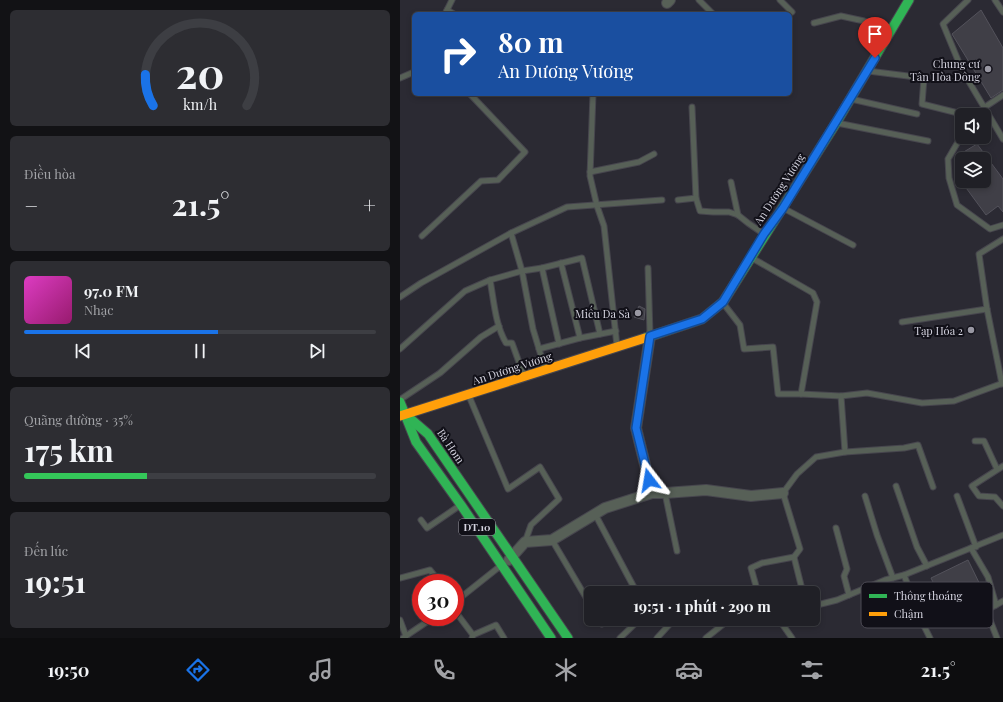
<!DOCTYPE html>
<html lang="vi">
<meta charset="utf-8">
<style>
body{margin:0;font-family:"Playfair Display",serif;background:#2d2d32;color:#f1f3f6;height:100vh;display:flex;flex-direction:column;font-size:15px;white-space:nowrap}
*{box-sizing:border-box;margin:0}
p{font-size:13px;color:#a2a3a7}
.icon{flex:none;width:22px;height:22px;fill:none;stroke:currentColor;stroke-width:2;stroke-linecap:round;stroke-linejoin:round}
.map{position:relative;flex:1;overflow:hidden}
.sheet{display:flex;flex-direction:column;gap:10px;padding:10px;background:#121215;width:400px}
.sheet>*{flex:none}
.top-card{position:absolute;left:12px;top:12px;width:380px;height:84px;border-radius:6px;box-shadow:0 2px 6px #0003,0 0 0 1px #3d3e43;background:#1a4fa0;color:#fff;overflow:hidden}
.buttons{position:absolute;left:555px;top:108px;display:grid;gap:8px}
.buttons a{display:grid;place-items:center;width:36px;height:36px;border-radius:6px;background:#202026;box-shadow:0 2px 6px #0003,0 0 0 1px #3d3e43;font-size:20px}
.speed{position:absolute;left:12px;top:574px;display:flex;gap:8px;font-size:20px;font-weight:700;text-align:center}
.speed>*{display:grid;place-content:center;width:52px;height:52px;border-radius:50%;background:#202026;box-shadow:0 2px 6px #0003,0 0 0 1px #3d3e43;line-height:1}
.speed .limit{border:6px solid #d22;background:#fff;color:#111}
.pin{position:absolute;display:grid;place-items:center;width:34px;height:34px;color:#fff;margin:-41px -17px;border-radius:50% 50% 50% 0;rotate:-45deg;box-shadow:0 0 4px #0007}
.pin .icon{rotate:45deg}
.me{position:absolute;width:44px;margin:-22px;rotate:346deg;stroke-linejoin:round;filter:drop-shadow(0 0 3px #0008)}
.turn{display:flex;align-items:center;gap:14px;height:84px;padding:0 20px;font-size:18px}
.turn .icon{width:52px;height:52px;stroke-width:2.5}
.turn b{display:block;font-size:28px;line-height:34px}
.big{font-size:30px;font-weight:700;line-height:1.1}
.sheet .tile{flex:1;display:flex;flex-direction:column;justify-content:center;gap:6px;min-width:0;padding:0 14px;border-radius:6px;background:#2d2d32}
.sheet .dial{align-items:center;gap:0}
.dial svg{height:104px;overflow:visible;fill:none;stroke:#3d3e43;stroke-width:7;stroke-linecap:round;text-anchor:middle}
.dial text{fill:#f1f3f6;stroke:none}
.song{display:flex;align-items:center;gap:12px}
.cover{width:48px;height:48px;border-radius:6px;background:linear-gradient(135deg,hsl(310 70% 55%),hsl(320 70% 35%))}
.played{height:4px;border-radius:2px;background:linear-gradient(90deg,#1a73e8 55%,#3d3e43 55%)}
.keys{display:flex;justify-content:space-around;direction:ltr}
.heat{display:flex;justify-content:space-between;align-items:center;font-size:22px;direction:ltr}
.charge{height:6px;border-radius:3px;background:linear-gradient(90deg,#34c759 35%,#3d3e43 0)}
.trip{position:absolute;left:184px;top:586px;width:236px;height:40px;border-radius:6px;background:#202026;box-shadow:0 2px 6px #0003,0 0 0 1px #3d3e43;font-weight:700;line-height:40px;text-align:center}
.dock{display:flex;height:64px;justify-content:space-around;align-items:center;background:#0d0d0f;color:#a2a3a7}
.dock .icon{width:28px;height:28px}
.dock .on{color:#1a73e8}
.dock b{font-size:18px;color:#f1f3f6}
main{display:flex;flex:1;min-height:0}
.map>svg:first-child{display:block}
</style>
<main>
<section class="sheet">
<div class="tile dial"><svg viewBox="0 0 100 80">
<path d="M14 69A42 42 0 1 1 86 69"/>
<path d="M14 69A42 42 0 0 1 8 45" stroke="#1a73e8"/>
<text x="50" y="56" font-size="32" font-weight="700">20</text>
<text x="50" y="72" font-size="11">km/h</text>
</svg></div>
<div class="tile"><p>Điều hòa</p>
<div class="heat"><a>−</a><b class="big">21.5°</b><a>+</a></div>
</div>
<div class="tile">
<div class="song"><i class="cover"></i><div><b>97.0 FM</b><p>Nhạc</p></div></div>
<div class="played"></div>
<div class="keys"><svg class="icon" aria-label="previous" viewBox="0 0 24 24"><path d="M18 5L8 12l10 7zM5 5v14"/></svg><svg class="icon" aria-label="pause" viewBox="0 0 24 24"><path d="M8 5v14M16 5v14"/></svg><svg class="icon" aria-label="next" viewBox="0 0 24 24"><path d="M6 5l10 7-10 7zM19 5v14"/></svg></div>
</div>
<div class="tile"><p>Quãng đường · 35%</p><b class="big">175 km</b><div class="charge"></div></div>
<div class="tile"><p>Đến lúc</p><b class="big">19:51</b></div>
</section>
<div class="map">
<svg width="603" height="638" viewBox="0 0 603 638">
<rect width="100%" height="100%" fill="#2b2a33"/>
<!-- building -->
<g fill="#403f47" stroke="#53525b">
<path d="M581 10 603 48V90L591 98 552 34Z"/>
<path d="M577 144 603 179V212L598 206 586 215 561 181H584V159H566L562 153Z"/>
<path d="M239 306 245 309 244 320 234 317Z"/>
<path d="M568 560 587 599 550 617 531 578Z"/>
</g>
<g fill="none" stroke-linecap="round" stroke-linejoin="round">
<defs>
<g id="lane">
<path d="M299 0 313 14"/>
<path d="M380 0 392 12"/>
<path d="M568 0 543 24 562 70 603 139"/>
<path d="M595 0 603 12"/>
<path d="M47 10 54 14"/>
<path d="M45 14 52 0"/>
<path d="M414 23 441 16 464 21 490 30"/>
<path d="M468 71 524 78 522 104 558 113"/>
<path d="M0 78 14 72"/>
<path d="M193 94 190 176 197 206 204 226 217 346"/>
<path d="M451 99 517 114"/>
<path d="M292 107 296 198 300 211 313 212H329L338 215 348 223 364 234"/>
<path d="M578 115 585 107 603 95"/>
<path d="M437 123 528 141"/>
<path d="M562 135 548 159 549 178 557 205 590 229 603 225"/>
<path d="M190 172 239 162 254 154"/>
<path d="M331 182 338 215"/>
<path d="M278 200 296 198"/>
<path d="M383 208 453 245"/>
<path d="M111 233 122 271 133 329 145 369"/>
<path d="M22 236 81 181 98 180 125 152 70 94"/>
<path d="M352 258 413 293 417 302 401 394"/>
<path d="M161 263 180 338"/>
<path d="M142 268 159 344"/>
<path d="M248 268 250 335"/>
<path d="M90 280C94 301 95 324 106 343H112L124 376"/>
<path d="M0 297 21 283 111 233 167 207 262 200"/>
<path d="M323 303 340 325 344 349 373 347 378 394H401L441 396 467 393 522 403 554 401 603 383"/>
<path d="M502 322 587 309"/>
<path d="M0 349 65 291 90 280 122 271 142 268 182 258 200 334"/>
<path d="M139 349 180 338 216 331"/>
<path d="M602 384 587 309 579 254 603 239"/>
<path d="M69 396 108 489 140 467 159 499 131 525 125 542"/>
<path d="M441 396 445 452"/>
<path d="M1 399 40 373 81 337 99 326"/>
<path d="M575 441H584L597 469"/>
<path d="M603 466 572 486 579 496 595 497 603 506"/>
<path d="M496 486 517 547 527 566"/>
<path d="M265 493 277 551"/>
<path d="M465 496 477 535 493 578"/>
<path d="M557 496 576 547"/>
<path d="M195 514 237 593"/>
<path d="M21 520 27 528 59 506"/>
<path d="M436 528 447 569 444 576 449 595"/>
<path d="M152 540 191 606"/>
<path d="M571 548 588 577 596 605 603 601"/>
<path d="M394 557 403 593"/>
<path d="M504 575 522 622 530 638"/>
<path d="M0 578 30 570 40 583"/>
<path d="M358 593 351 568 362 563 394 557 400 549 383 493 397 474 416 457 445 452 504 448 518 445 533 487"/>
<path d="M55 602 99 567"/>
<path d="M596 605 586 610 597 638"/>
<path d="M413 606 437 600 485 580 504 575 603 535"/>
<path d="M55 611 73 635 72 638"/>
<path d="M198 619 202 624"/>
<path d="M375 619 380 621 384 619"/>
<path d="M0 620 6 636"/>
<path d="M380 621 392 638"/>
<path d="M73 635 96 625 104 638"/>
<path d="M3 638 34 617"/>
<path d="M220 638 240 619"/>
<path d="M257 638 269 625"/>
<path d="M306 638 326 622 334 619"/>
</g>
<g id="street">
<path d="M267 3 270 0"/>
<path d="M250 336 236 428 252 493"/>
<path d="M109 560 125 542 152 540 205 508 252 493H265L306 490 351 496 383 493"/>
</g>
<g id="fast">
<path d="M245 338 302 319 323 302 436 123 509 0"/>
<path d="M0 402 16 442 61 505 151 638"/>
<path d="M6 415 28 434 168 638"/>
</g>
<path id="slow" d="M0 416 245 338"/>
</defs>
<!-- lane casing -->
<use href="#lane" stroke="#47464e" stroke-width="7"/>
<!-- street casing -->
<use href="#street" stroke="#47464e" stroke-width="12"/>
<!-- fast casing -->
<use href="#fast" stroke="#47464e" stroke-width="11"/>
<!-- slow casing -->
<use href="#slow" stroke="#47464e" stroke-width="11"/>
<!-- lane -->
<use href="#lane" stroke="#576057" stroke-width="5"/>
<!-- street -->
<use href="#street" stroke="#576057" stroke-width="10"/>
<!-- fast -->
<use href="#fast" stroke="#30b455" stroke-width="9"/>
<!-- slow -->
<use href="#slow" stroke="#ff9f0a" stroke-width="9"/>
</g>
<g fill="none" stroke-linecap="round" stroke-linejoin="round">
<defs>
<path id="route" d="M249 480 236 428 250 336 302 319 323 302 364 234 383 208 475 58"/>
</defs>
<!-- route casing -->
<use href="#route" stroke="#114b97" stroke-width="10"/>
<!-- route -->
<use href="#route" stroke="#1a73e8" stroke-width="7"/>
</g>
<!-- markers -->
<g fill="#9998a3" stroke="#111018" stroke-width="1.5">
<circle cx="588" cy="69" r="4"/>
<circle cx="238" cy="313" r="4"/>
<circle cx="571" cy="330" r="4"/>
</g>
<g text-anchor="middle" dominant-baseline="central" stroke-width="4" stroke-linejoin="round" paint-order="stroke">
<!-- shield labels -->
<rect fill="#111018" stroke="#9a98a3" stroke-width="1" x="59" y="519" width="36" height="16" rx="3"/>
<g font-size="10" font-weight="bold" fill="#d4d3df">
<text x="77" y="527">ĐT.10</text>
</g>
<!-- poi labels -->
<g font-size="11" fill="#d4d3df" stroke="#111018" text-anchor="end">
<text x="580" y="63">Chung cư<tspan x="580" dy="13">Tân Hòa Đông</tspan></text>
<text x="230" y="313">Miếu Da Sà</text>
<text x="563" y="330">Tạp Hóa 2</text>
</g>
<!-- street labels -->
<g font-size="11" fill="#d4d3df" stroke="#111018">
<text transform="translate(379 189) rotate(-57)">An Dương Vương</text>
<text transform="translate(112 368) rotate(-18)">An Dương Vương</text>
<text transform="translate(51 446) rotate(56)">Bà Hom</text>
</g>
</g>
<!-- legend -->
<rect x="461" y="582" width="132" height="46" rx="6" fill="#111018" stroke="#4c4a54" stroke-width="1"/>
<rect x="469" y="594" width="18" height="4" fill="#30b455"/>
<rect x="469" y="612" width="18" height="4" fill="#ff9f0a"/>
<g font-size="11" fill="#d4d3df">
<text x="494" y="600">Thông thoáng</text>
<text x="494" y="618">Chậm</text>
</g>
</svg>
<div class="buttons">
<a><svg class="icon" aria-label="sound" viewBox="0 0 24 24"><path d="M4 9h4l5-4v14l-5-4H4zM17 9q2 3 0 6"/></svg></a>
<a><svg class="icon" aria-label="layers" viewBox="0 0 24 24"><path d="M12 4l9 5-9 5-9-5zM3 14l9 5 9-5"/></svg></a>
</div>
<div class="speed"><div class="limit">30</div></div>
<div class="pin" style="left:475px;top:58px;background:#d93025"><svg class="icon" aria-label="arrive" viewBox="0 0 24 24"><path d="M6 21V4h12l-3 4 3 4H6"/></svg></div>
<svg class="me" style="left:249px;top:480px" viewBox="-20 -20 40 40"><path d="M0-17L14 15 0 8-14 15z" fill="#1a73e8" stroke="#fff" stroke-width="4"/></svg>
<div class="trip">19:51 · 1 phút · 290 m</div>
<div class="top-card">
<div class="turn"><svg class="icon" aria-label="right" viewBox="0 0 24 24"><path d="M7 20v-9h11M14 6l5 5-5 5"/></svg><div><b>80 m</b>An Dương Vương</div></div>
</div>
</div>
</main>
<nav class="dock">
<b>19:50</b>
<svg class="icon on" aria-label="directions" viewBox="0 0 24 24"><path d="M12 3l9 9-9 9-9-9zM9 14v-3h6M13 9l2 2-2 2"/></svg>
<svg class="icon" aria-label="music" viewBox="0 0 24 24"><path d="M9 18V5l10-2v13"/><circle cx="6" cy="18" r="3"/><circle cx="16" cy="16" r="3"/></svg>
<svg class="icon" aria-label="phone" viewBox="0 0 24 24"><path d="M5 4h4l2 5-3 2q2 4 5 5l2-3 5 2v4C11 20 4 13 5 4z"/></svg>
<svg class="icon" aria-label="climate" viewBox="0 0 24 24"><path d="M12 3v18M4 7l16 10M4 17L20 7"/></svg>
<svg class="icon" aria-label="car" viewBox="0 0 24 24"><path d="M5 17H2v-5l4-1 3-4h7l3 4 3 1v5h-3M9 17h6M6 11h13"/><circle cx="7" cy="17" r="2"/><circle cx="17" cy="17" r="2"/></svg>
<svg class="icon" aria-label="filters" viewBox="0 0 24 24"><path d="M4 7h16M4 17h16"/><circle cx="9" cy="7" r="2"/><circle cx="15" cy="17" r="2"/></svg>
<b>21.5°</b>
</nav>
